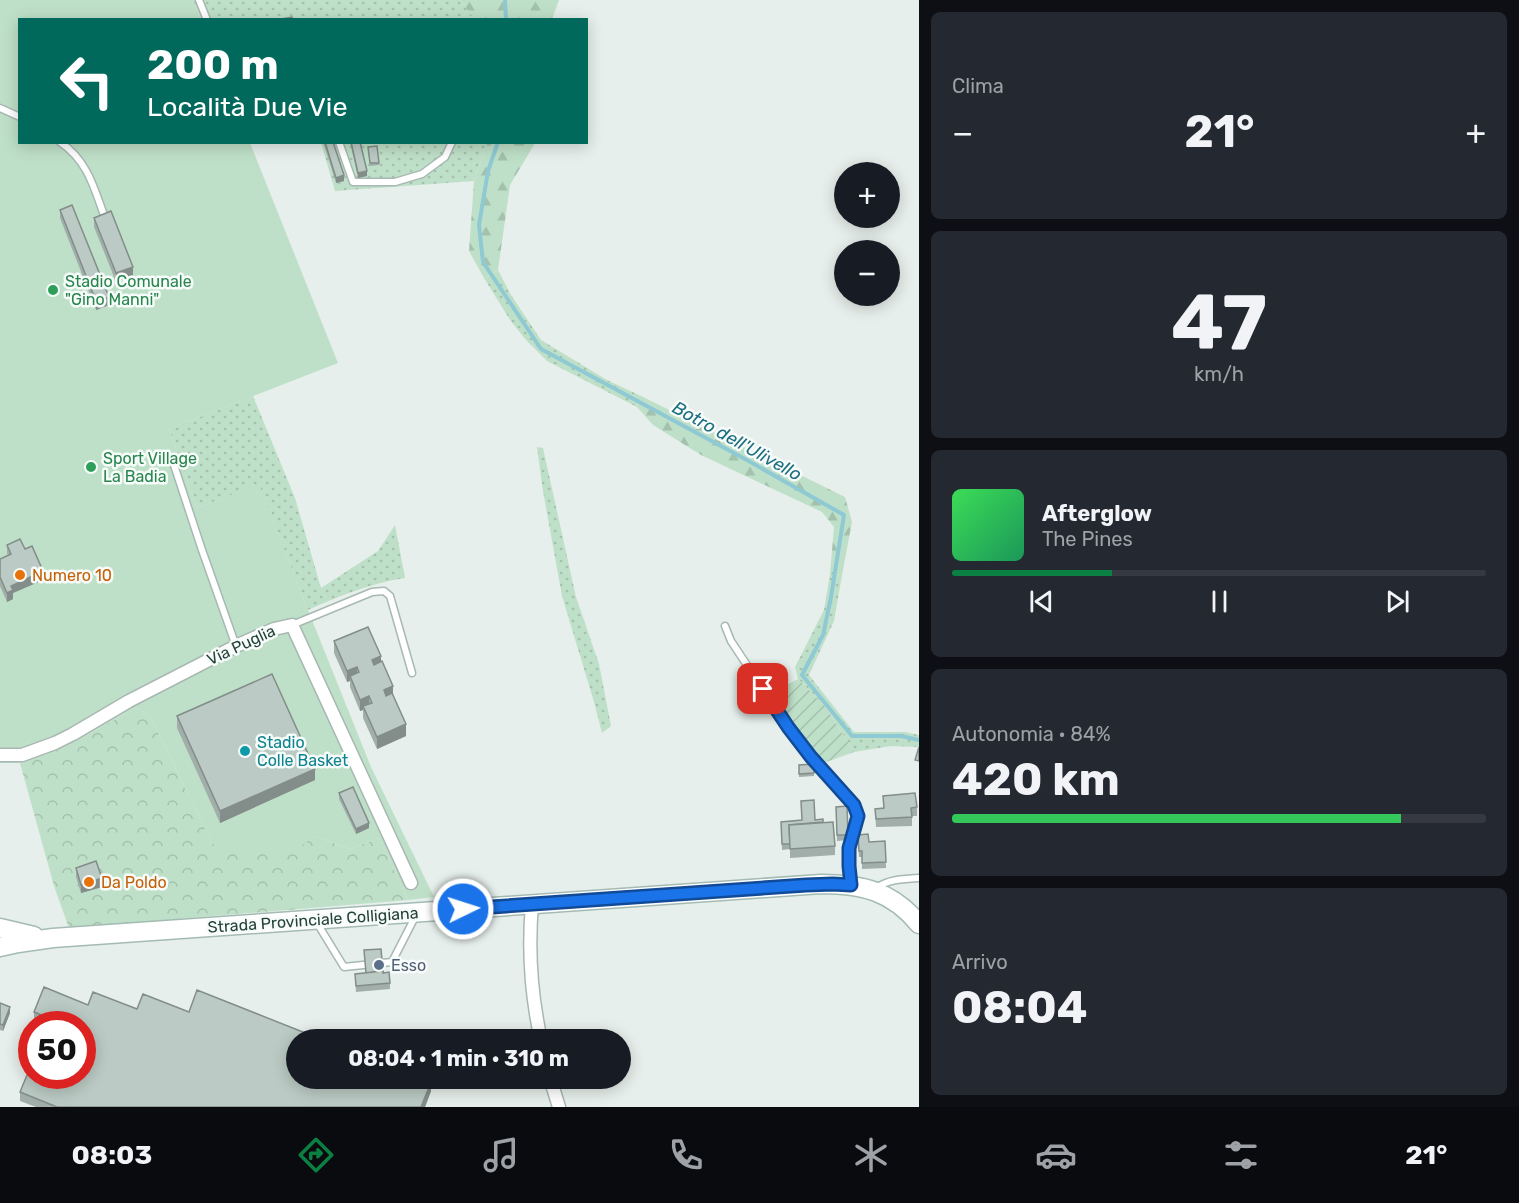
<!DOCTYPE html>
<html lang="it">
<meta charset="utf-8">
<style>
body{margin:0;font-family:Rubik,sans-serif;background:#242831;color:#f1f3f6;height:100vh;display:flex;flex-direction:column;font-size:22px;white-space:nowrap}
*{box-sizing:border-box;margin:0}
p{font-size:20px;color:#9ea1a6}
.icon{flex:none;width:33px;height:33px;fill:none;stroke:currentColor;stroke-width:2;stroke-linecap:round;stroke-linejoin:round}
.map{position:relative;flex:1;overflow:hidden}
.details{display:flex;flex-direction:column;gap:12px;padding:12px;background:#0d0f14;width:600px}
.details>*{flex:none}
.top-card{position:absolute;left:18px;top:18px;width:570px;height:126px;border-radius:0px;box-shadow:0 3px 15px #0003;background:#00695c;color:#fff;overflow:hidden}
.controls{position:absolute;left:834px;top:162px;display:grid;gap:12px}
.controls a{display:grid;place-items:center;width:66px;height:66px;border-radius:50%;background:#171b24;box-shadow:0 3px 15px #0003;font-size:30px}
.speed{position:absolute;left:18px;top:1011px;display:flex;gap:12px;font-size:30px;font-weight:700;text-align:center}
.speed>*{display:grid;place-content:center;width:78px;height:78px;border-radius:50%;background:#171b24;box-shadow:0 3px 15px #0003;line-height:1}
.speed .limit{border:9px solid #d22;background:#fff;color:#111}
.pin{position:absolute;display:grid;place-items:center;width:51px;height:51px;color:#fff;margin:-26px;border-radius:12px;box-shadow:0 3px 9px #0006}
.me{position:absolute;width:66px;margin:-33px;rotate:86deg;stroke-linejoin:round;filter:drop-shadow(0 0 4px #0008)}
.turn{display:flex;align-items:center;gap:21px;height:126px;padding:0 30px;font-size:27px}
.turn .icon{width:78px;height:78px;stroke-width:2.5}
.turn b{display:block;font-size:42px;line-height:51px}
.big{font-size:45px;font-weight:700;line-height:1.1}
.details .widget{flex:1;display:flex;flex-direction:column;justify-content:center;gap:9px;min-width:0;padding:0 21px;border-radius:9px;background:#242831}
.details .dial{align-items:center;gap:0}
.dial b{font-size:78px;line-height:1}
.song{display:flex;align-items:center;gap:18px}
.cover{width:72px;height:72px;border-radius:9px;background:linear-gradient(135deg,hsl(130 70% 55%),hsl(150 70% 35%))}
.played{height:6px;border-radius:3px;background:linear-gradient(90deg,#0b8043 30%,#363941 30%)}
.keys{display:flex;justify-content:space-around;direction:ltr}
.heat{display:flex;justify-content:space-between;align-items:center;font-size:33px;direction:ltr}
.charge{height:9px;border-radius:4px;background:linear-gradient(90deg,#34c759 84%,#363941 0)}
.trip{position:absolute;left:286px;top:1029px;width:345px;height:60px;border-radius:30px;background:#171b24;box-shadow:0 3px 15px #0003;font-weight:700;line-height:60px;text-align:center}
.tab-bar{display:flex;height:96px;justify-content:space-around;align-items:center;background:#090b0e;color:#9ea1a6}
.tab-bar .icon{width:42px;height:42px}
.tab-bar .selected{color:#0b8043}
.tab-bar b{font-size:27px;color:#f1f3f6}
main{display:flex;flex:1;min-height:0}
.map>svg:first-child{display:block}
</style>
<main>
<div class="map">
<svg width="919" height="1107" viewBox="0 0 919 1107">
<defs>
<pattern id="grass-dots" width="8" height="8" patternUnits="userSpaceOnUse" patternTransform="scale(1.5)"><rect width="8" height="8" fill="#bfe0c8"/><path d="M2 2h.1M6 6h.1" fill="none" stroke="#a4c1ad" stroke-width="1.8" stroke-linecap="round"/></pattern>
<pattern id="forest-firs" width="22" height="20" patternUnits="userSpaceOnUse" patternTransform="scale(1.5)"><rect width="22" height="20" fill="#bfe0c8"/><path d="M5 1l3.5 6h-7zM16 11l3.5 6h-7z" fill="#a4c1ad"/></pattern>
<pattern id="park-crowns" width="20" height="18" patternUnits="userSpaceOnUse" patternTransform="scale(1.5)"><rect width="20" height="18" fill="#bfe0c8"/><path d="M2 6a3 3 0 1 1 6 0M12 15a3 3 0 1 1 6 0" fill="none" stroke="#a4c1ad"/></pattern>
<pattern id="garden-furrows" width="10" height="10" patternUnits="userSpaceOnUse" patternTransform="scale(1.5)"><rect width="10" height="10" fill="#bfe0c8"/><path d="M-1 1l2-2M0 10L10 0M9 11l2-2" fill="none" stroke="#a4c1ad"/></pattern>
</defs>
<rect width="100%" height="100%" fill="#e6efeb"/>
<!-- grass -->
<g fill="url(#grass-dots)">
<path d="M193 0H460L475 19H201Z"/>
<path d="M321 143H487L474 181 335 191Z"/>
<path d="M498 270 511 295 541 340 607 380 639 395 637 407 547 361 526 340 510 320 484 278Z"/>
<path d="M253 396 295 498 321 588 378 551 395 525 405 578C370 583 340 596 308 610L259 485 197 508 169 429Z"/>
<path d="M537 447 543 448 576 597 599 664 611 726 602 733 594 702 562 596 543 491Z"/>
<path d="M830 574 842 575 834 621 809 675 854 732H905L919 735V747L891 746 854 752 825 706 798 679 795 667 824 610Z"/>
</g>
<!-- forest -->
<g fill="url(#forest-firs)">
<path d="M460 0H559L552 19 475 20Z"/>
<path d="M487 143H535L510 185 498 270 484 278 469 251 474 181Z"/>
<path d="M639 395 845 497 852 522 842 575 830 574 834 527 822 512 701 455 653 425 637 407Z"/>
</g>
<!-- park -->
<path fill="url(#park-crowns)" d="M137 708 150 716 212 843 315 836 350 849 379 838 408 900 69 928 54 886 20 763 62 748Z"/>
<!-- garden -->
<path fill="url(#garden-furrows)" d="M798 679 825 706 854 752 821 764 781 709 773 692Z"/>
<!-- pitch -->
<path fill="#bfe0c8" d="M0 0H193L201 19 20 20V142L250 143 338 363 169 429 197 508 259 484 308 610 371 767 434 897 408 900 379 838 350 849 315 836 296 850 221 852 212 843 150 716 137 708 62 748 44 756 20 763H0Z"/>
<g fill="none" stroke-linecap="round" stroke-linejoin="round">
<!-- stream -->
<g stroke="#8ec9d4" stroke-width="4">
<path d="M505 0 506 20"/>
<path d="M498 142 488 171 479 225 483 262 541 349 745 459 844 515 831 597 823 635 802 675 852 736H901L919 740"/>
</g>
<defs>
<g id="lane">
<path d="M199 0 207 20"/>
<path d="M0 108 20 117"/>
<path d="M60 142C88 161 94 188 105 218"/>
<path d="M339 142 353 182H395L422 174 445 157 452 142"/>
<path d="M173 462 202 550 236 646"/>
<path d="M292 625 372 592 384 591 390 596 412 673"/>
<path d="M725 626 731 641 788 727 811 757 854 805 858 816 849 848V866L851 883"/>
<path d="M876 888C889 879 903 879 919 878"/>
<path d="M317 923 344 967 392 962 415 917"/>
</g>
<g id="street">
<path d="M0 755H22L55 743 73 734 129 701 236 646 274 629 292 625 411 883"/>
<path d="M532 904C528 950 531 995 541 1040"/>
<path d="M550 1078 559 1107"/>
</g>
<g id="secondary">
<path d="M0 928 34 936"/>
<path d="M0 947 18 943 53 938 821 884C862 884 892 891 919 924"/>
</g>
</defs>
<!-- lane casing -->
<use href="#lane" stroke="#a8b8b2" stroke-width="9"/>
<!-- street casing -->
<use href="#street" stroke="#a8b8b2" stroke-width="15"/>
<!-- secondary casing -->
<use href="#secondary" stroke="#a4bbb3" stroke-width="21"/>
<!-- lane -->
<use href="#lane" stroke="#fff" stroke-width="6"/>
<!-- street -->
<use href="#street" stroke="#fff" stroke-width="12"/>
<!-- secondary -->
<use href="#secondary" stroke="#fff" stroke-width="18"/>
</g>
<!-- wall -->
<g fill="#a1aea9">
<path d="M323 142H333L344 181 336 183Z"/>
<path d="M350 142H360L367 176 358 178Z"/>
<path d="M377 146 379 165 370 166 368 147Z"/>
<path d="M60 210 109 305 96 310 60 218Z"/>
<path d="M94 218 133 275 116 282 94 227Z"/>
<path d="M7 545 25 549 43 580 13 593V599L7 602 0 586V559L8 556 7 553Z"/>
<path d="M334 641 381 662 393 694 406 736 377 749 363 718V710L360 711 350 687V681L347 682 334 653Z"/>
<path d="M177 716 315 780 220 823 177 728Z"/>
<path d="M814 764V776L799 777V765Z"/>
<path d="M339 793 369 828 356 834 339 799Z"/>
<path d="M883 796 917 807V816H912V826L876 827 875 809 883 808Z"/>
<path d="M847 806 848 840 837 841 836 807Z"/>
<path d="M815 820 823 822 835 846V855L790 858V848V849L782 850 781 822Z"/>
<path d="M858 835 869 842 885 841 886 868 862 869V857H859Z"/>
<path d="M76 868 102 887 81 893 76 877Z"/>
<path d="M383 971 390 983V989L356 992 355 974Z"/>
<path d="M0 1003 10 1013 3 1031 0 1030Z"/>
<path d="M88 1005 189 1012 431 1091 425 1107H36L20 1101V1092L82 1024H45L34 1020V1012Z"/>
</g>
<!-- shaded-wall -->
<g fill="#838d89">
<path d="M367 171V176L358 178V173Z"/>
<path d="M344 175V181L336 183V178Z"/>
<path d="M133 267V275L116 282V273Z"/>
<path d="M109 297V305L96 310V301Z"/>
<path d="M43 571V580L13 593V599L7 602V593L11 586Z"/>
<path d="M381 656V667L372 671V660Z"/>
<path d="M357 667V678L350 676V681L347 682V671Z"/>
<path d="M393 686V697L384 701V690Z"/>
<path d="M369 696V708L363 706V710L360 711V700Z"/>
<path d="M406 724V736L377 749V737Z"/>
<path d="M315 769V780L220 823V811Z"/>
<path d="M369 823V828L356 834V829Z"/>
<path d="M102 878V887L81 893V885Z"/>
<path d="M10 1007V1013L3 1031V1025Z"/>
<path d="M431 1082V1091L425 1107H421Z"/>
</g>
<!-- building -->
<g fill="#bbcac4" stroke="#838d89" stroke-width="1.5">
<path d="M292 17 293 20H276Z"/>
<path d="M325 142H333L344 175 336 178Z"/>
<path d="M351 142H360L367 171 358 173Z"/>
<path d="M377 146 379 163H370L368 147Z"/>
<path d="M72 205 109 297 96 301 60 210Z"/>
<path d="M111 211 133 267 116 273 94 218Z"/>
<path d="M20 539 25 549 32 546 43 571 11 586 13 590 7 593 0 577V559L11 554 7 545Z"/>
<path d="M368 627 381 656 372 660 374 665 382 661 393 686 384 690 386 696 392 693 406 724 377 737 363 706 372 703 369 696 360 700 350 676 359 672 357 667 347 671 334 641Z"/>
<path d="M272 674 315 769 220 811 177 716Z"/>
<path d="M919 747V761L915 760Z"/>
<path d="M814 764V773L799 774V765Z"/>
<path d="M353 787 369 823 356 829 339 793Z"/>
<path d="M915 793 917 807 911 808 912 817 876 819 875 809 884 808 883 796Z"/>
<path d="M814 800 815 820 823 819V822L789 825 790 844H782L781 822 802 820 801 801Z"/>
<path d="M847 806 848 835H837L836 807Z"/>
<path d="M833 822 835 846 790 849 789 825Z"/>
<path d="M868 834 869 842 885 841 886 862 862 863V851H859L858 835Z"/>
<path d="M96 861 102 878 81 885 76 868Z"/>
<path d="M381 949 383 971 366 973 364 950Z"/>
<path d="M383 971V973L389 972 390 983 356 986 355 974Z"/>
<path d="M44 987 88 1005 93 992 137 1009 143 994 189 1012 197 990 323 1040H297V1078H422L431 1082 421 1107H57L20 1092 32 1063V1076H82V1024H47L49 1018 34 1012Z"/>
<path d="M0 1003 10 1007 3 1025 0 1024Z"/>
</g>
<g fill="none" stroke-linecap="round" stroke-linejoin="round">
<defs>
<path id="route" d="M463 909 806 885 833 884 851 885 849 866V848L858 816 854 805 811 757 788 727 763 689"/>
</defs>
<!-- route casing -->
<use href="#route" stroke="#114b97" stroke-width="15"/>
<!-- route -->
<use href="#route" stroke="#1a73e8" stroke-width="10"/>
</g>
<!-- markers -->
<g fill="#2e9e5b" stroke="#f7fbf9" stroke-width="2">
<circle cx="53" cy="290" r="6"/>
<circle cx="91" cy="467" r="6"/>
</g>
<g fill="#e8710a" stroke="#f7fbf9" stroke-width="2">
<circle cx="20" cy="575" r="6"/>
<circle cx="89" cy="882" r="6"/>
</g>
<circle fill="#0f9aa8" stroke="#f7fbf9" stroke-width="2" cx="245" cy="751" r="6"/>
<circle fill="#5c6f8a" stroke="#f7fbf9" stroke-width="2" cx="379" cy="965" r="6"/>
<g text-anchor="middle" dominant-baseline="central" stroke-width="5" stroke-linejoin="round" paint-order="stroke">
<!-- leisure labels -->
<g font-size="16" fill="#27864d" stroke="#f7fbf9" text-anchor="start">
<text x="65" y="281">Stadio Comunale<tspan x="65" dy="18">"Gino Manni"</tspan></text>
<text x="103" y="458">Sport Village<tspan x="103" dy="18">La Badia</tspan></text>
</g>
<!-- food labels -->
<g font-size="16" fill="#c56008" stroke="#f7fbf9" text-anchor="start">
<text x="32" y="575">Numero 10</text>
<text x="101" y="882">Da Poldo</text>
</g>
<!-- street labels -->
<g font-size="16" fill="#24423a" stroke="#f7fbf9">
<text transform="translate(241 645) rotate(-25)">Via Puglia</text>
<text transform="translate(313 920) rotate(-4)">Strada Provinciale Colligiana</text>
</g>
<!-- culture labels -->
<g font-size="16" fill="#0d838f" stroke="#f7fbf9" text-anchor="start">
<text x="257" y="742">Stadio<tspan x="257" dy="18">Colle Basket</tspan></text>
</g>
<!-- service labels -->
<g font-size="16" fill="#4e5e75" stroke="#f7fbf9" text-anchor="start">
<text x="391" y="965">Esso</text>
</g>
<!-- water labels -->
<g font-size="18" font-style="italic" fill="#1c6f80" stroke="#f7fbf9">
<text transform="translate(737 441) rotate(29)">Botro dell'Ulivello</text>
</g>
</g>
</svg>
<div class="controls">
<a>+</a>
<a>−</a>
</div>
<div class="speed"><div class="limit">50</div></div>
<div class="pin" style="left:763px;top:689px;background:#d93025"><svg class="icon" aria-label="arrive" viewBox="0 0 24 24"><path d="M6 21V4h12l-3 4 3 4H6"/></svg></div>
<svg class="me" style="left:463px;top:909px" viewBox="-20 -20 40 40"><circle r="17" fill="#1a73e8" stroke="#fff" stroke-width="3"/><path d="M0-11L8 9 0 5-8 9z" fill="#fff"/></svg>
<div class="trip">08:04 · 1 min · 310 m</div>
<div class="top-card">
<div class="turn"><svg class="icon" aria-label="left" viewBox="0 0 24 24"><path d="M17 20v-9H6M10 6l-5 5 5 5"/></svg><div><b>200 m</b>Località Due Vie</div></div>
</div>
</div>
<section class="details">
<div class="widget"><p>Clima</p>
<div class="heat"><a>−</a><b class="big">21°</b><a>+</a></div>
</div>
<div class="widget dial"><b>47</b><p>km/h</p></div>
<div class="widget">
<div class="song"><i class="cover"></i><div><b>Afterglow</b><p>The Pines</p></div></div>
<div class="played"></div>
<div class="keys"><svg class="icon" aria-label="previous" viewBox="0 0 24 24"><path d="M18 5L8 12l10 7zM5 5v14"/></svg><svg class="icon" aria-label="pause" viewBox="0 0 24 24"><path d="M8 5v14M16 5v14"/></svg><svg class="icon" aria-label="next" viewBox="0 0 24 24"><path d="M6 5l10 7-10 7zM19 5v14"/></svg></div>
</div>
<div class="widget"><p>Autonomia · 84%</p><b class="big">420 km</b><div class="charge"></div></div>
<div class="widget"><p>Arrivo</p><b class="big">08:04</b></div>
</section>
</main>
<nav class="tab-bar">
<b>08:03</b>
<svg class="icon selected" aria-label="directions" viewBox="0 0 24 24"><path d="M12 3l9 9-9 9-9-9zM9 14v-3h6M13 9l2 2-2 2"/></svg>
<svg class="icon" aria-label="music" viewBox="0 0 24 24"><path d="M9 18V5l10-2v13"/><circle cx="6" cy="18" r="3"/><circle cx="16" cy="16" r="3"/></svg>
<svg class="icon" aria-label="phone" viewBox="0 0 24 24"><path d="M5 4h4l2 5-3 2q2 4 5 5l2-3 5 2v4C11 20 4 13 5 4z"/></svg>
<svg class="icon" aria-label="climate" viewBox="0 0 24 24"><path d="M12 3v18M4 7l16 10M4 17L20 7"/></svg>
<svg class="icon" aria-label="car" viewBox="0 0 24 24"><path d="M5 17H2v-5l4-1 3-4h7l3 4 3 1v5h-3M9 17h6M6 11h13"/><circle cx="7" cy="17" r="2"/><circle cx="17" cy="17" r="2"/></svg>
<svg class="icon" aria-label="filters" viewBox="0 0 24 24"><path d="M4 7h16M4 17h16"/><circle cx="9" cy="7" r="2"/><circle cx="15" cy="17" r="2"/></svg>
<b>21°</b>
</nav>
